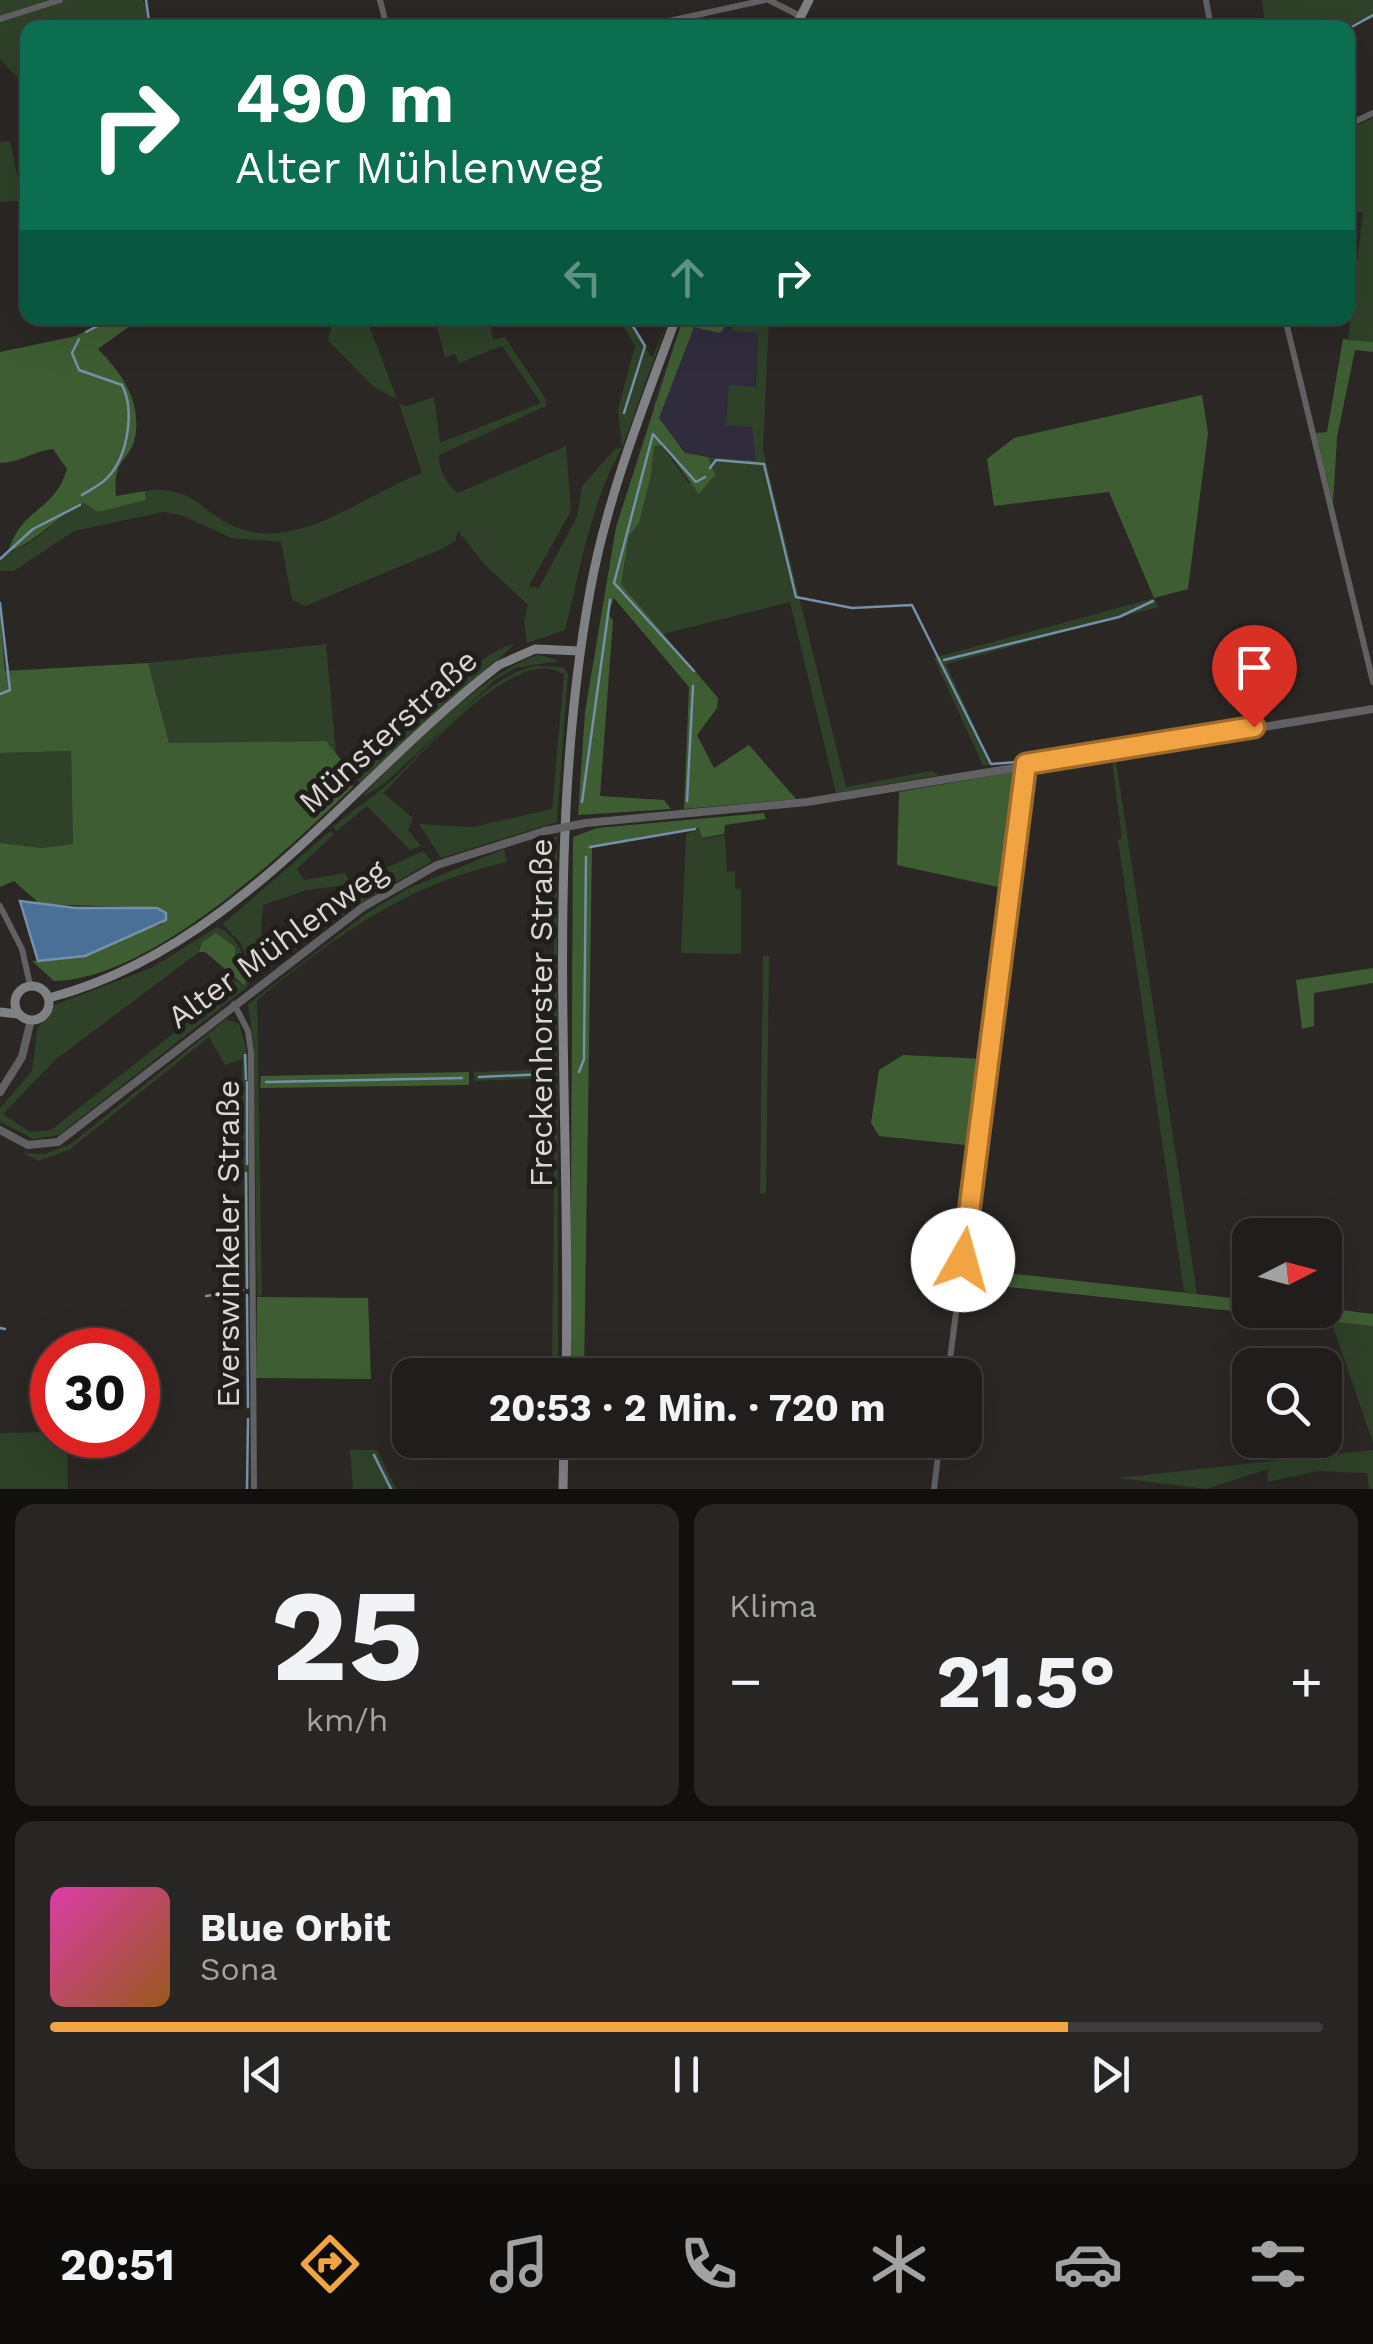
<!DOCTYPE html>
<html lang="de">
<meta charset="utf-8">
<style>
body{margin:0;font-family:"Work Sans",sans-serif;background:#282625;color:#f1f3f6;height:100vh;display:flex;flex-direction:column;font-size:38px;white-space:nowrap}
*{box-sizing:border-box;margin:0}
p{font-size:32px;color:#a2a2a3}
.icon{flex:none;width:55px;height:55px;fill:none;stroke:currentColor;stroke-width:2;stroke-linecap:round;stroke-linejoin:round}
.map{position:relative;height:1489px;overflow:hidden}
.details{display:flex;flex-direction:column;gap:15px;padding:15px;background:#12100f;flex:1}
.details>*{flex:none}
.hud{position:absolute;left:20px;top:20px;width:1335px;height:305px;border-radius:20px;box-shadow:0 10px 40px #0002,0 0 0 2px #3d3b3b;background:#0b6e4f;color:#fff;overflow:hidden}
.needle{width:65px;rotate:84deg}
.fabs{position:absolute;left:1232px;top:1218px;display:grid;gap:20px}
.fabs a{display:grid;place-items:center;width:110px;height:110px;border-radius:20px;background:#201d1c;box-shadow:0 10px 40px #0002,0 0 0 2px #3d3b3b;font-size:50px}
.speed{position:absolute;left:30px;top:1328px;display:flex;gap:20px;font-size:50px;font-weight:700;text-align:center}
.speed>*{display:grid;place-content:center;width:130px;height:130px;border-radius:50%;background:#201d1c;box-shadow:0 10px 40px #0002,0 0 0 2px #3d3b3b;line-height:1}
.speed .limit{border:15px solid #d22;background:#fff;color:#111}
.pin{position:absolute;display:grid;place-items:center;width:85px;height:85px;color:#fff;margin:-102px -42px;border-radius:50% 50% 50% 0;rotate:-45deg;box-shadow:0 0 10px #0007}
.pin .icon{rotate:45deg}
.me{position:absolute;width:110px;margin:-55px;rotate:7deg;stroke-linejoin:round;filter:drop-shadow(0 0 8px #0008)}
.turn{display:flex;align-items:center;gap:35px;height:210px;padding:0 50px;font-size:45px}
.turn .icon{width:130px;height:130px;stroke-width:2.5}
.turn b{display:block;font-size:70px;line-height:85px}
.lanes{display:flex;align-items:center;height:95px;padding:0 50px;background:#0003;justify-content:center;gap:50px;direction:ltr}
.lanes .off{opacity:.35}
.big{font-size:75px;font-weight:700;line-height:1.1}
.details .widget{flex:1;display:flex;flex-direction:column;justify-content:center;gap:15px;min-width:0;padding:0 35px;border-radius:20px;background:#282625}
.details .dial{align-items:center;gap:0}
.dial b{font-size:130px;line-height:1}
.song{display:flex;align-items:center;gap:30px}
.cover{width:120px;height:120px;border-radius:15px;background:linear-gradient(135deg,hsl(320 70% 55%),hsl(30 70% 35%))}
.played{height:10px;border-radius:5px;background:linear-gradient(90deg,#f3a442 80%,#3d3b3b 80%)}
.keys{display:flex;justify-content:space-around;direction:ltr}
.heat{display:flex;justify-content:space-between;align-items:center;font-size:55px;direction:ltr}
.details .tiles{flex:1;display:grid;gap:15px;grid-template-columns:1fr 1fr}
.widget:last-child{grid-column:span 2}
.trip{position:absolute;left:392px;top:1358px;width:590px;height:100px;border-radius:20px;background:#201d1c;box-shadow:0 10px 40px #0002,0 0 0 2px #3d3b3b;font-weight:700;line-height:100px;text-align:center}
.menu{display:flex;height:160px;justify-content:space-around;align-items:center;background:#0d0c0b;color:#a2a2a3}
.menu .icon{width:70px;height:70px}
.menu .on{color:#f3a442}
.menu b{font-size:45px;color:#f1f3f6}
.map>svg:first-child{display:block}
</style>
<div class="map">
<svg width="1373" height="1489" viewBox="0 0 1373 1489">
<rect width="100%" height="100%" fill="#2b2725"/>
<!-- commercial -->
<path fill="#312c3d" d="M683 318H712L732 331 758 332 752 427 757 460 685 454 652 408Z"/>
<!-- green -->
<g fill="#2f4129" fill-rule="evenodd">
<path d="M0 0H143L152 27 28 28 27 75 18 79 0 59Z"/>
<path d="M1262 0H1373V18L1348 29 1265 27Z"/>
<path d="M1373 118V342L1348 339 1363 212 1348 215V129Z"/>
<path d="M10 141 21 193H27V200L0 202V142Z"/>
<path d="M333 318H366L397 399 374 387 328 341Z"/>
<path d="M435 318H488L493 340 505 337 545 398 546 406 439 455C438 468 447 486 458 493L566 446 571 511 529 586 539 588 577 517 582 486 615 449 622 448 618 409 635 346 618 318H628L652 358 669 318 622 448C591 502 580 570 565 630L527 643 524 623 528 605 484 564 458 531 455 541 444 548 305 606 292 600 281 542 231 538 181 515 163 512 74 531 14 571H0V560C9 550 19 550 29 543 49 530 62 513 84 503L98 512 146 500 145 491C198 483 203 520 248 531 306 546 369 492 422 473L399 404 408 406 434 397 440 443 541 403 502 346 459 363 455 354 445 358Z"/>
<path d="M732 318H769L763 450 846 787 931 771 940 775 836 793 790 602 663 634 621 584 629 536 639 523 651 476 654 446 662 445 689 484 712 466 708 457 756 460 752 427 726 425 729 385 756 387 758 333 732 331Z"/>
<path d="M1154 598 1158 607 946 664 992 765 983 766 934 658Z"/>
<path d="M326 644 336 753 325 741 169 744 148 663Z"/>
<path d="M515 644 361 784 354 776 362 774C397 740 472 653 515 644Z"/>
<path d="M540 655 560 661 515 668 495 680 385 783 361 798C392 762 496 662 540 655Z"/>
<path d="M535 666 563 667 568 674 557 822 441 858 419 824 473 827 552 809 564 675C519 638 415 762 383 793L413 818 408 830 421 846 410 850 367 806 337 831 333 827C351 810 371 799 389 783 429 747 483 677 535 666Z"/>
<path d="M71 751 73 845 42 848 0 843V753Z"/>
<path d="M1111 754 1115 755 1197 1294 1184 1292 1118 840 1122 839Z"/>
<path d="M700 828 702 839 725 835 727 872 735 871V888L741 889V954L681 953 686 834Z"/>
<path d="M330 831 334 834 297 869 304 880 345 873 351 884 423 851 432 861 357 905 254 980 242 945 223 924ZM348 885 349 904 259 967 263 905 307 890Z"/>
<path d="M554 837H557L558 1375H552L555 1078 475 1081 474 1072 554 1069Z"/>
<path d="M504 849 507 862C408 883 334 937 257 1000L262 1295 257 1297 254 1048 248 1004 367 913 405 890Z"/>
<path d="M217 927C240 936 244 959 250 981L246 988 59 1135 33 1139 0 1122V1108L32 1071 37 1029 54 1005 151 968ZM202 942 243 985 234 979 216 1000 51 1130 30 1132 3 1114 55 1060 199 952Z"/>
<path d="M763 956H769L766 1193 760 1194Z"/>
<path d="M226 1019 239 1024 248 1055 250 1288H245L242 1059 225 1065 209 1037 69 1150 38 1161 23 1153 45 1154 72 1143Z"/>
<path d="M1331 1321 1373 1326V1443Z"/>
<path d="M52 1432 67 1435 68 1489H0V1433Z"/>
<path d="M350 1450H377L396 1489H353Z"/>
<path d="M1373 1450V1489H1369L1367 1473 1319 1471 1267 1482 1268 1469 1206 1489 1118 1478Z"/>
</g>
<!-- forest -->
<g fill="#3e5d32">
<path d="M110 318H141L98 349C120 372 139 396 136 431 133 462 112 455 116 496L145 491 146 500 98 512 84 503C56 516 37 542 8 552 23 505 53 514 67 469L53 449C33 451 20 463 0 463V352L76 336Z"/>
<path d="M683 318H712L727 324 720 333 694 327 659 418 685 453 708 457 715 475 699 494 663 445 654 446 651 476 639 523 629 536 621 584 718 698 717 708 697 735 714 768 749 745 796 799 684 809 689 687 614 598 608 614 613 620 600 796 664 800 671 809 578 815 585 712 616 527Z"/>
<path d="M1343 339 1373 342V352L1355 350 1337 437 1333 503 1316 433 1327 432Z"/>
<path d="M1202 395 1208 433 1188 589 1154 598 1109 492 994 506 987 459 1014 438Z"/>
<path d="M0 611 5 671 148 663 169 743 326 741 354 776 350 779 353 787C285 852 151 980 54 981L32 961 85 956 119 938 163 924 157 908 40 904 14 881 0 887V843L42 848 73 844 71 751 0 753Z"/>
<path d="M1019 771 1007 889 897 865 899 792Z"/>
<path d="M764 813 766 819 725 825 724 834 702 838 699 828 592 848 584 1375H570L573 837 597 828Z"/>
<path d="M216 933 235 947V957L248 977 244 985 205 952H199L202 942Z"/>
<path d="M1373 968V983L1314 993V1026L1302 1029 1296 980Z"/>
<path d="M903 1055 984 1059 974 1146 879 1136 871 1123 879 1070Z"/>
<path d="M469 1072V1085L260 1088 261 1076Z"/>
<path d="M963 1268 1250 1300V1310L1325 1308 1373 1314V1326L962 1282Z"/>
<path d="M257 1297 368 1298 371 1379 256 1378Z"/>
</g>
<!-- water -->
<path fill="#4b7098" stroke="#768faa" stroke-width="2.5" d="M20 901 76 908H157L166 913V920L85 956 38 961Z"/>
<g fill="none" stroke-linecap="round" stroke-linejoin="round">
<!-- stream -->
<g stroke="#768faa" stroke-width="2.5">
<path d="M146 0 150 28"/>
<path d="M1348 29 1373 15"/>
<path d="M86 332 113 318"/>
<path d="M79 339 72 353 79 370 122 385C135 410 128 456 108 477 101 485 91 489 82 495"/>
<path d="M624 413 645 346 628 318"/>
<path d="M710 468 716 460 764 464 796 597 852 608 912 605 991 764 1017 762"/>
<path d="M0 559 33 529 80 505"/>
<path d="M0 603 10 690 0 694"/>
<path d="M944 660 1119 617 1153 601"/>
<path d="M694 671 614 583 653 434 696 482 705 477"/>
<path d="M687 801 693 686"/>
<path d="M582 802 610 600"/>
<path d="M590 847 695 829"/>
<path d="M1010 848 1020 772"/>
<path d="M245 1055 246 1079"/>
<path d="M993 1059 1020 849"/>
<path d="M579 1072 584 1059 586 857"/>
<path d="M479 1077 546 1074"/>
<path d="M247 1082V1164"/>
<path d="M266 1082 462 1078"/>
<path d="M246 1173 247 1288"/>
<path d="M968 1257 992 1072"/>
<path d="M247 1295 248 1407"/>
<path d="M206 1296 243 1290"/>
<path d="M0 1328 5 1329"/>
<path d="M374 1455 391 1489"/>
<path d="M247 1489 248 1419"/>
</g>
<!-- minor -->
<g stroke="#616163" stroke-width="6">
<path d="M380 0 387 28"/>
<path d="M769 0 800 16"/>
<path d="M1206 0 1211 28"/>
<path d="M0 19 60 0"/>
<path d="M637 28 765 0"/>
<path d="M1348 125 1373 113"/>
<path d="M1285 318 1373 682"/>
<path d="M0 906 22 949 30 985"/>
<path d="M234 1004 248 1031 251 1052 254 1489"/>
<path d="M948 1375 1026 766"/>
<path d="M934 1489 940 1440"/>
</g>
<!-- tertiary -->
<g stroke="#616163" stroke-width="8">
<path d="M586 823 807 802 1373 709"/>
<path d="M0 1092 22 1057 31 1020"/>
<path d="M0 1130 28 1145 58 1142 363 907 437 865 545 831"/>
</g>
<!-- secondary -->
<g stroke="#808184" stroke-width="9">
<path d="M795 28 809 0"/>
<circle cx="32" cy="1003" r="17"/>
<path d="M49 998C238 948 351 779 499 665L535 649 580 651"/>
<path d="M0 1012 18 1014"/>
<path d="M566 1375C572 1114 543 849 590 591 607 497 643 407 676 318"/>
<path d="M563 1489 564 1440"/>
</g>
<!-- tertiary-bridge -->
<path stroke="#616163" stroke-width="8" d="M545 831 586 823"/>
</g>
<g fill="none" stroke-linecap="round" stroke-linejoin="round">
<defs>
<path id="route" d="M963 1260 1026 764 1254 727"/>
</defs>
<!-- route casing -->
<use href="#route" stroke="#9e6b2b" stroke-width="25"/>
<!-- route -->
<use href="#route" stroke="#f3a442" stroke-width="18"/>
</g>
<g text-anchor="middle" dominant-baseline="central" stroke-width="10" stroke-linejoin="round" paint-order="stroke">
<!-- street labels -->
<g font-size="32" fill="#d9d7d5" stroke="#211e1b">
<text transform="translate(388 731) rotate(-42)">Münsterstraße</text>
<text transform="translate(277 944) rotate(-36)">Alter Mühlenweg</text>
<text transform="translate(541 1013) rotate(-90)">Freckenhorster Straße</text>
<text transform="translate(228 1244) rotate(-90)">Everswinkeler Straße</text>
</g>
</g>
</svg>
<div class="fabs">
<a><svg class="needle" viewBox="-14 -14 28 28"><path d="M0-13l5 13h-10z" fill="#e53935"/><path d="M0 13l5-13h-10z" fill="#a2a2a3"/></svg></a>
<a><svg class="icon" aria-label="search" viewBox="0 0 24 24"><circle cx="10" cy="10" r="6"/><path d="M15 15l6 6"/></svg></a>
</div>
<div class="speed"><div class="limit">30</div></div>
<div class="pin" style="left:1254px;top:727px;background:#d93025"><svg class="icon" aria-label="arrive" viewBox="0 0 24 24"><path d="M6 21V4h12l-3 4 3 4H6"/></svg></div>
<svg class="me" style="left:963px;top:1260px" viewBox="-20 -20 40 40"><circle r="19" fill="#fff"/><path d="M0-13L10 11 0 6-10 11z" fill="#f3a442"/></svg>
<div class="trip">20:53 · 2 Min. · 720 m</div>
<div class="hud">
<div class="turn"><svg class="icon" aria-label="right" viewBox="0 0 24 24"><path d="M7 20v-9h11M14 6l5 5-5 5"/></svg><div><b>490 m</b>Alter Mühlenweg</div></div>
<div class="lanes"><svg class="icon off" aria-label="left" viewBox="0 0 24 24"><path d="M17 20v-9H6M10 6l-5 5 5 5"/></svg><svg class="icon off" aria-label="ahead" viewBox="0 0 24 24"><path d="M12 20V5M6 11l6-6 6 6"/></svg><svg class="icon" aria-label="right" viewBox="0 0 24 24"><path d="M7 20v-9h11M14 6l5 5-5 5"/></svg></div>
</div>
</div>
<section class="details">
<div class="tiles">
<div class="widget dial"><b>25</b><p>km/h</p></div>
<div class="widget"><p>Klima</p>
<div class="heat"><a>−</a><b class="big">21.5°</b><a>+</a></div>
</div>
<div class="widget">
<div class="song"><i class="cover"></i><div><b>Blue Orbit</b><p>Sona</p></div></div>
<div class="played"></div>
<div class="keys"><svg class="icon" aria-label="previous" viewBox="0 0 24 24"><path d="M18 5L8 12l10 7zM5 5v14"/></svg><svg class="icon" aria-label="pause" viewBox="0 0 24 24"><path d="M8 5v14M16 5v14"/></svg><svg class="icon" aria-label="next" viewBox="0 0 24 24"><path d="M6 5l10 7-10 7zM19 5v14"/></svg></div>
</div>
</div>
</section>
<nav class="menu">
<b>20:51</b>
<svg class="icon on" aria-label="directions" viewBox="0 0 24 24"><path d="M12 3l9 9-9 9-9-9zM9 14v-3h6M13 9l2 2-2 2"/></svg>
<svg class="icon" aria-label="music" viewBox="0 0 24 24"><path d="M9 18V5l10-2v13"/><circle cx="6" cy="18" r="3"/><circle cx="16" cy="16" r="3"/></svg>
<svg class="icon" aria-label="phone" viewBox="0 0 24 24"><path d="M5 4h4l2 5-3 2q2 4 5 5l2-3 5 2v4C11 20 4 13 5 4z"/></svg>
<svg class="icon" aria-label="climate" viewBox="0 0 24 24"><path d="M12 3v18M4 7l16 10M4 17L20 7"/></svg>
<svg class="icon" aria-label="car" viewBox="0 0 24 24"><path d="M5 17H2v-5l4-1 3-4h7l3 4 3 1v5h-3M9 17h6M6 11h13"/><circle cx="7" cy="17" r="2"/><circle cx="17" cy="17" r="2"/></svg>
<svg class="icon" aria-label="filters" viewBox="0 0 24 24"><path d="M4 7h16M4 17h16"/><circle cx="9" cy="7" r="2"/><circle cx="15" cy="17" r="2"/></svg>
</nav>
